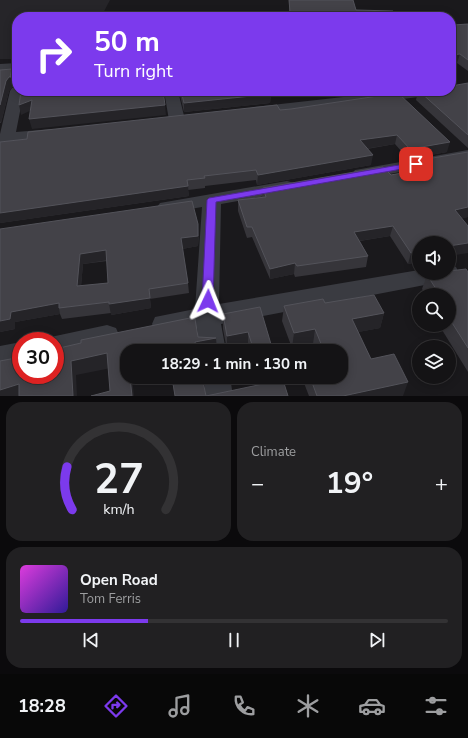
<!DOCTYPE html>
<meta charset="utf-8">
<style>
body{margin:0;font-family:"Nunito Sans",sans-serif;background:#212022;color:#f1f3f6;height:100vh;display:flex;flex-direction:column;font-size:15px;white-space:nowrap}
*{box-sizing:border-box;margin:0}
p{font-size:13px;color:#9d9ea0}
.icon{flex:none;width:22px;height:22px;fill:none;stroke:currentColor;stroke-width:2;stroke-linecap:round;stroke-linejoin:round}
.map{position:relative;height:396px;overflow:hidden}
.drawer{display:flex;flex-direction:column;gap:6px;padding:6px;background:#0b0a0c;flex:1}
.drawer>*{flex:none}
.banner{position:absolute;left:12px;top:12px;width:444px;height:84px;border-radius:16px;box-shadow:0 2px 10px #0003,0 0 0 1px #333234;background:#7c3aed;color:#fff;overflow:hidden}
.tools{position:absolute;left:412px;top:236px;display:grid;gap:8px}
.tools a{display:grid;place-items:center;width:44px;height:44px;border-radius:50%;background:#141315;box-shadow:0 2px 10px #0003,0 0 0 1px #333234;font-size:20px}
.speed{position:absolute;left:12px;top:332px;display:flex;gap:8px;font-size:20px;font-weight:700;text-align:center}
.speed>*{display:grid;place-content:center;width:52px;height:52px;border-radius:50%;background:#141315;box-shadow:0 2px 10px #0003,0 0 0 1px #333234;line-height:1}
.speed .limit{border:6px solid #d22;background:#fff;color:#111}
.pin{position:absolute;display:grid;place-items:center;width:34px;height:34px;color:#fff;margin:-17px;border-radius:8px;box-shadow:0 2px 6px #0006}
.me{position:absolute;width:44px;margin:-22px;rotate:2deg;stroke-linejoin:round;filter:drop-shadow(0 0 3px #0008)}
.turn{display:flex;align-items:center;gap:14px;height:84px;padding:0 16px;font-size:18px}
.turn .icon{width:52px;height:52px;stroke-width:2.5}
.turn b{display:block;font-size:28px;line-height:34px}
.big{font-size:30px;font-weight:700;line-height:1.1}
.drawer .widget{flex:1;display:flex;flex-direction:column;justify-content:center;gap:6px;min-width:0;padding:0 14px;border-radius:16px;background:#212022}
.drawer .dial{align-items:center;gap:0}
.dial svg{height:104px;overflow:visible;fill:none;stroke:#333234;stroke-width:7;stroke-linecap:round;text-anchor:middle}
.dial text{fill:#f1f3f6;stroke:none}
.song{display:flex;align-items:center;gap:12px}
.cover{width:48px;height:48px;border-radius:6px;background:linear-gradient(135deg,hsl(300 70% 55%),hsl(250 70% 35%))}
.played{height:4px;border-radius:2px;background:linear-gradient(90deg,#7c3aed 30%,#333234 30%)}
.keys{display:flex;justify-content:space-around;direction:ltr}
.heat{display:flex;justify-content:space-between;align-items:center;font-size:22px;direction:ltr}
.drawer .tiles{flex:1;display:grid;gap:6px;grid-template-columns:1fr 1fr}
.widget:last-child{grid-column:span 2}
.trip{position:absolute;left:120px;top:344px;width:228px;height:40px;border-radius:16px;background:#141315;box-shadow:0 2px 10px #0003,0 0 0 1px #333234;font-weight:700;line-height:40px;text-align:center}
.tabs{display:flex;height:64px;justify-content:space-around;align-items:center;background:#080808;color:#9d9ea0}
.tabs .icon{width:28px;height:28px}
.tabs .on{color:#7c3aed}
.tabs b{font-size:18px;color:#f1f3f6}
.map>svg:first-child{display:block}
</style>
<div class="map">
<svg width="468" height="396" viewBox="0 0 468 396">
<rect width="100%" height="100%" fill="#1a191c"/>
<!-- built -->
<path fill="#262529" d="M0 0H110L101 17H17V59H0Z"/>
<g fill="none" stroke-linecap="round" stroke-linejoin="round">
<!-- minor -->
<g fill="#3a3b41" fill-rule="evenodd">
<path d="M17 63V71L0 72V64Z"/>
<path d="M17 87V91H24L16 132 52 129 58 131 60 134 58 137 0 144V134L10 91 12 88Z"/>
<path d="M164 91H178L185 120 183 123 177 125 171 123 169 120Z"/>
<path d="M397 91H442L440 94 435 95 254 117 249 115 246 112 249 109 254 107Z"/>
<path d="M468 150V160L361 179 355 178 352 174 355 170 361 169Z"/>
<path d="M287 181 294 183 296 187 294 191 221 204 219 304 419 270V273H449V265L456 267 459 273 456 279 221 324 226 351H200L197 328 164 334 155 331 152 324 155 317 195 309 202 207 167 213 160 211 157 207 160 203Z"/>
<path d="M107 325 116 328 119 335 116 342 55 357V341H45L46 338Z"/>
<path d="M21 342V364L0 368V346Z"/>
<path d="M204 377H230L233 396H205Z"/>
</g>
</g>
<!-- wall -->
<g fill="#36353a" fill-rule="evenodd">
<path d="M289 0H353L356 10 395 17H254V14L289 12Z"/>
<path d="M451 21 453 25 468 24V71L457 63 451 64Z"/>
<path d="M0 70 14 76H17V86L12 87 9 91 1 123H0Z"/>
<path d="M468 83V148L416 100 418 91H451Z"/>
<path d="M179 91H269L271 94 270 103 184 112Z"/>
<path d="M398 93 447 152 408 159 395 144 367 149 371 165 257 185 256 180 205 186V188L188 190 189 196 0 223V142L291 109Z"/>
<path d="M468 152V217L461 218 419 243V262L408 264 390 236 360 241 368 256 366 267 295 277 294 274 270 279 252 237 247 238 238 211V200L262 197 263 188 391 175 419 170 421 160Z"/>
<path d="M0 229 199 234 198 246 182 249 188 283 189 293 150 299 151 308 111 315V313L62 319 60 314 15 322V329L0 332ZM107 261 108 283 81 286 83 264Z"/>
<path d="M468 272V372L439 325H449V295H426L422 289 427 275Z"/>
<path d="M325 303 384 313 380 328 358 332 371 359 403 396H309L304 383 305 377H341V351H316L313 344 292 348 282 321 284 306Z"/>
<path d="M223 314 273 351H249L248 346 227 350 223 329Z"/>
<path d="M171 377H202L206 396 259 385 256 377H282L288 396H175Z"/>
</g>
<!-- shaded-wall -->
<g fill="#252428">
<path d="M460 54 457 63 451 64V55Z"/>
<path d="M12 69 17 86 12 87 9 91 1 123 0 121V105L6 81Z"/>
<path d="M271 94 270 103 184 112V103Z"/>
<path d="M32 100 34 109 21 115 19 105Z"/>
<path d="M165 105 166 115 32 129 29 119Z"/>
<path d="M397 135 395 144 358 150 360 140Z"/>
<path d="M450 142 447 152 408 159 410 149Z"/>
<path d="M373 155 371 165 257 185 258 175Z"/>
<path d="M188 186 189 196 0 223V213Z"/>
<path d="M468 207V217L451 221 455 210Z"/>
<path d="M198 224 199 234 198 246 182 249 181 238Z"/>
<path d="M393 226 390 236 352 242 354 232Z"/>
<path d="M468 243V253L449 256V246Z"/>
<path d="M106 250 108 260 83 264 80 297 77 286 80 254Z"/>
<path d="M419 252V262L408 264 411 253Z"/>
<path d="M295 263 294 274 270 279V269Z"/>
<path d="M149 289 151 308 111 315 109 304Z"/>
<path d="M59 303V308L60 314 15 322V329L0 332V321L11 312Z"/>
<path d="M384 313 380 328 348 334 352 319Z"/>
<path d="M315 329 313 344 292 348 294 333Z"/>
<path d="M248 332V346L227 350V336Z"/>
<path d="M216 338 217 351H195V342Z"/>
<path d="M107 353 111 368 76 375 77 396H73L71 361Z"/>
<path d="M130 377H132L134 396H132Z"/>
<path d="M408 382 403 396H343Z"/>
<path d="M19 384 25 396H0V390Z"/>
</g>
<!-- building -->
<g fill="#434248" stroke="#53535a" fill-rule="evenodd">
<path d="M289 0H353L356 10 393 11 395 17H255L254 14 290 12Z"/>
<path d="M451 21H452L453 25 468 24V60L460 54 451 55Z"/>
<path d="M12 69 10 77 17 76V80H16L14 76 9 77 6 81 0 105V70Z"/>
<path d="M468 83V135L419 91H451V86Z"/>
<path d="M21 91H163L165 105 29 119 32 100 19 105Z"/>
<path d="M181 91H269L271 94 184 103Z"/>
<path d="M398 93 450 142 410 149 397 135 360 140 373 155 258 175 256 170 204 176 205 178 187 180 188 186 0 213V142L27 139 28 132 277 105 280 110 291 109Z"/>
<path d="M468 152V207L455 210 468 226V243L449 246V243H419V252L411 253 393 226 354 232 368 256 297 266 295 263 270 269 252 227H247L238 200 266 197 263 188 383 167 391 175 428 168 421 160Z"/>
<path d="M192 201 198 224V236L181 238 188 283 149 289 150 298 109 304V302L59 308V303L11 312 10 319 0 321V229ZM106 250 108 283 77 286 80 254Z"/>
<path d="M466 269 468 272V348L449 318V295H440L427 275 440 273H449V271Z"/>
<path d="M374 295 384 313 352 319 371 359 394 354 408 382 343 396H317L310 377H341V351H324L315 329 294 333 284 306 323 299 325 303Z"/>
<path d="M260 307 273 351H254L248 332 227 336 223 314Z"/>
<path d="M190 318V320L195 319 198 337 216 338 195 342 197 351H127V377H130L132 396H91L110 391 107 353 71 361 73 396H19V384L0 390V361L21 357V375H55V349L81 343V340Z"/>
<path d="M172 377H202L206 396 263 384 261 377H282L288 396H175Z"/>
</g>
<!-- route -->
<path fill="#7c3aed" stroke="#51269a" d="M416 162 420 164 419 166 216 202 213 301 212 304 208 305 204 304 202 301 207 200 209 198Z"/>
</svg>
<div class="tools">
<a><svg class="icon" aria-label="sound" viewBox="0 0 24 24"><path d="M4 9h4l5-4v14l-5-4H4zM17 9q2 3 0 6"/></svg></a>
<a><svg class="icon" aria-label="search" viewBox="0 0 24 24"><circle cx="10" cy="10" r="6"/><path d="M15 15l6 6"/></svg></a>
<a><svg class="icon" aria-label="layers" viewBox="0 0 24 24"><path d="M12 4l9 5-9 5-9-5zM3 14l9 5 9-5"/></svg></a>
</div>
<div class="speed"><div class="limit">30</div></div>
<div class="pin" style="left:416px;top:164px;background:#d93025"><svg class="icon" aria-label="arrive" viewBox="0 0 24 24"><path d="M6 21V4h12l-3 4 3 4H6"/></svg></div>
<svg class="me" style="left:208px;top:301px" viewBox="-20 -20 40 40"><path d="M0-17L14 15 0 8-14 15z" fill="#7c3aed" stroke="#fff" stroke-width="4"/></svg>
<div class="trip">18:29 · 1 min · 130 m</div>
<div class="banner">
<div class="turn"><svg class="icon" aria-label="right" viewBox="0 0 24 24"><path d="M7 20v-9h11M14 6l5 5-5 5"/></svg><div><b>50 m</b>Turn right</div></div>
</div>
</div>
<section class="drawer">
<div class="tiles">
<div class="widget dial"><svg viewBox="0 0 100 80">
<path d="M14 69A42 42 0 1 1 86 69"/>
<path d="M14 69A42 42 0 0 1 10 36" stroke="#7c3aed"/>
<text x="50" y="56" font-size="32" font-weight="700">27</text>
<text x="50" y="72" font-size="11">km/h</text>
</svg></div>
<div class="widget"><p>Climate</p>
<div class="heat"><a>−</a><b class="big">19°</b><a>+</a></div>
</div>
<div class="widget">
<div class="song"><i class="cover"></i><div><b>Open Road</b><p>Tom Ferris</p></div></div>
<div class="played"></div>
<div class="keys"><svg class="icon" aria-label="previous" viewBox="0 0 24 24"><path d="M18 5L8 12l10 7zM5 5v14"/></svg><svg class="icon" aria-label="pause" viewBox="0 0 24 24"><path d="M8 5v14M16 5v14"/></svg><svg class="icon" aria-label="next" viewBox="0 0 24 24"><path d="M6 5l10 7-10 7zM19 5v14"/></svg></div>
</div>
</div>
</section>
<nav class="tabs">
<b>18:28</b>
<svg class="icon on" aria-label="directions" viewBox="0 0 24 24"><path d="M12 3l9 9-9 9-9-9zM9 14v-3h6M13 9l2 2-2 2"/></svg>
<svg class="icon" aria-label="music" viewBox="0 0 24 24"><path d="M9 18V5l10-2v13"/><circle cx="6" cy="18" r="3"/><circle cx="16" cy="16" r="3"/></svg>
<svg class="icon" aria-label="phone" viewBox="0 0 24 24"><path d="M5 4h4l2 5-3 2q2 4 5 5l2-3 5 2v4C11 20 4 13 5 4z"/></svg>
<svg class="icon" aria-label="climate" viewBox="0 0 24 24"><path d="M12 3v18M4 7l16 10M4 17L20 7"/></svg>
<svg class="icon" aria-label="car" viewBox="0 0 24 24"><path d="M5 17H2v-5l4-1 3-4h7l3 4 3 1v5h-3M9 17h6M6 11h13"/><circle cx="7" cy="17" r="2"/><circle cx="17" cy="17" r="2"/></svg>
<svg class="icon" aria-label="filters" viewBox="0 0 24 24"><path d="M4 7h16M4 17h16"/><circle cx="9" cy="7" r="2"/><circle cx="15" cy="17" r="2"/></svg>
</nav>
